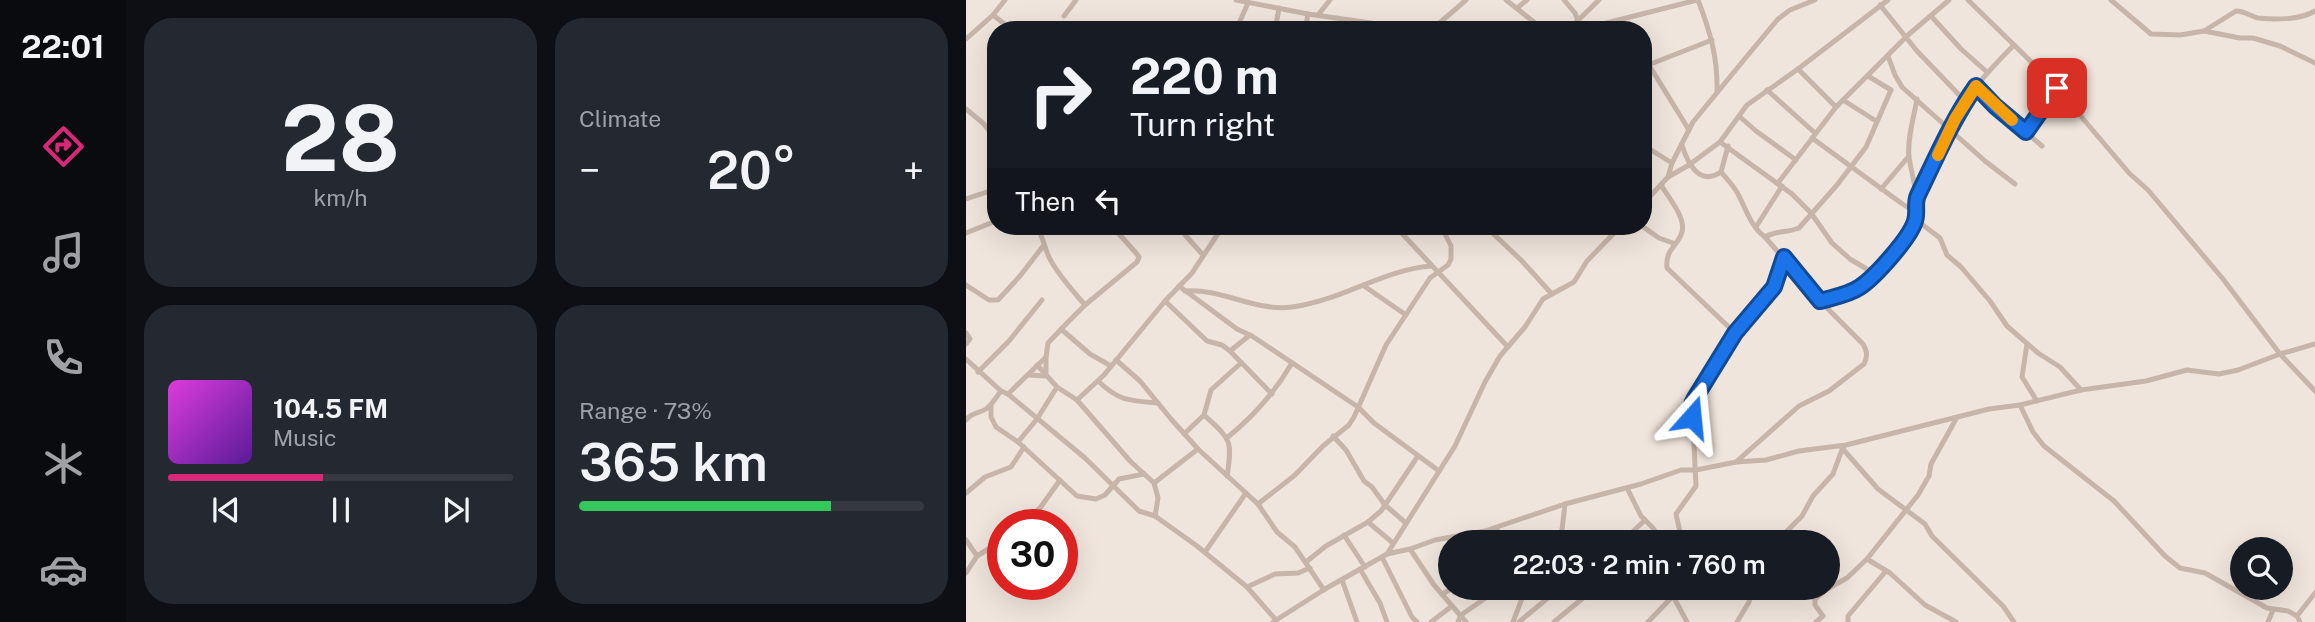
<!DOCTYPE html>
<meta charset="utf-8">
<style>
body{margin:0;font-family:"Public Sans",sans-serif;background:#242831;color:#f1f3f6;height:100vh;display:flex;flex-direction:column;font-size:26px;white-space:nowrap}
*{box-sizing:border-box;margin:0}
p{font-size:23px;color:#9ea1a6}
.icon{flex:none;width:38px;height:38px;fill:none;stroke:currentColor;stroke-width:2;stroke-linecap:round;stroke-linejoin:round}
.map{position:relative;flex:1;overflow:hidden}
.side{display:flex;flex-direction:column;gap:18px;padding:18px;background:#0d0f14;width:840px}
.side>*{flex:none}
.banner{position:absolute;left:21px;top:21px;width:665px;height:214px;border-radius:28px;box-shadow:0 7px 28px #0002;background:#171b24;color:#f1f3f6;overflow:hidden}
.fabs{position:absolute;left:1264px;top:537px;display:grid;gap:14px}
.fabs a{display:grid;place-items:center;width:63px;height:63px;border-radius:50%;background:#171b24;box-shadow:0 7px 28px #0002;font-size:35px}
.speed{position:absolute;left:21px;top:509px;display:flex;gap:14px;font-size:35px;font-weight:700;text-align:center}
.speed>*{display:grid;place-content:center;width:91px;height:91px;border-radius:50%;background:#171b24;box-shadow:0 7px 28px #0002;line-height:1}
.speed .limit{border:10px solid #d22;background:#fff;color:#111}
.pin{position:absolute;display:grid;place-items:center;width:60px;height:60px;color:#fff;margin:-30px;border-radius:14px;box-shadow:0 4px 10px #0006}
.me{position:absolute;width:77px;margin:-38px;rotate:18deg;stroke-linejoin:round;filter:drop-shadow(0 0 5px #0008)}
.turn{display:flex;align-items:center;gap:24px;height:147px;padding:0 28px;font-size:32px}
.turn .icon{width:91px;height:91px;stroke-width:2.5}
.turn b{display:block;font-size:49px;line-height:60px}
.then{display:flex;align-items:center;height:66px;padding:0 28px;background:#0003;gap:14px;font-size:26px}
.big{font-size:52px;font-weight:600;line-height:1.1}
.side .card{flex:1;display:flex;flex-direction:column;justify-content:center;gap:10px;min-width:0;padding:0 24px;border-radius:28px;background:#242831}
.side .dial{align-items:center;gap:0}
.dial b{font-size:91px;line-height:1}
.song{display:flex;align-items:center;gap:21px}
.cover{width:84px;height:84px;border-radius:10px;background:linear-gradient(135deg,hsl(300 70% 55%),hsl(270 70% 35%))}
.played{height:7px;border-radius:4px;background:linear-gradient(90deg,#db2777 45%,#363941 45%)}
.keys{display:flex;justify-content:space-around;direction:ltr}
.heat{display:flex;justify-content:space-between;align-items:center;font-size:38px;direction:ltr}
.charge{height:10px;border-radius:5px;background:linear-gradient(90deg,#34c759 73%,#363941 0)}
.side .tiles{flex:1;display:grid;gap:18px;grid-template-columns:repeat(2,1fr)}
.trip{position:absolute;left:472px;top:530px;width:402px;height:70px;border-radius:35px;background:#171b24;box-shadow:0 7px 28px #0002;font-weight:600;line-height:70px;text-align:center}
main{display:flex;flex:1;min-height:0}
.tab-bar{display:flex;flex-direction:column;width:126px;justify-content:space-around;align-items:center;background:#090b0e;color:#9ea1a6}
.tab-bar .icon{width:49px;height:49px}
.tab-bar .active{color:#db2777}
.tab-bar b{font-size:32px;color:#f1f3f6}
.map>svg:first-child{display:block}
</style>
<main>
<nav class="tab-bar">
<b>22:01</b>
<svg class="icon active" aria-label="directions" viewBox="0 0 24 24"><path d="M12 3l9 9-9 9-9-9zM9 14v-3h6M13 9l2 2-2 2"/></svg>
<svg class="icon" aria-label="music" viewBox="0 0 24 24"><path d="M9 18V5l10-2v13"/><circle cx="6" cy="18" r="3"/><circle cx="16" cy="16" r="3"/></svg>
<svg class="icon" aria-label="phone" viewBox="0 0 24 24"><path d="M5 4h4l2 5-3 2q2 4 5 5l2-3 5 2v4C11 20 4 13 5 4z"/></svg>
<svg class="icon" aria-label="climate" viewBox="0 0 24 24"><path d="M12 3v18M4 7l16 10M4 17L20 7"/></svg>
<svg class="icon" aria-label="car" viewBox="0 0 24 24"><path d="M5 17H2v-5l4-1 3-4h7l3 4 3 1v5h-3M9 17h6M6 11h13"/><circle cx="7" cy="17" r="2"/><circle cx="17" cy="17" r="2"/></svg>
</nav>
<section class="side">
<div class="tiles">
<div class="card dial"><b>28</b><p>km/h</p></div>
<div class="card"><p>Climate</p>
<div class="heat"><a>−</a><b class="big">20°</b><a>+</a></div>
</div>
<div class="card">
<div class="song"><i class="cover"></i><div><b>104.5 FM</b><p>Music</p></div></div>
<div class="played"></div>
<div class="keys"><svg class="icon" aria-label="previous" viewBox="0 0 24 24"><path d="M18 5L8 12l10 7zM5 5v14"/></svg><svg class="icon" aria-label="pause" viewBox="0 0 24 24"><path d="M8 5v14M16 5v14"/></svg><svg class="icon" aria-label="next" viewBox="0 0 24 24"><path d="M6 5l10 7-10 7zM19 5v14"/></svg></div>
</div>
<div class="card"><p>Range · 73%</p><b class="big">365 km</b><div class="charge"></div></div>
</div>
</section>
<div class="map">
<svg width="1349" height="622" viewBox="0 0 1349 622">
<rect width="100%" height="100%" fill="#f0e5dc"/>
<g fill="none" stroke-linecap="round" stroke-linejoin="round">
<!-- street -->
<g stroke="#c7b5a9" stroke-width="5">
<path d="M270 0 342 14 454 30"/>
<path d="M540 0 578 30"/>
<path d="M598 0 609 13 612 21"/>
<path d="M732 0C744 31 752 58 751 92"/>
<path d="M1002 0 1085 81 1163 173 1182 190 1257 279 1314 354 1349 391"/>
<path d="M1145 0 1185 34 1214 35 1238 31 1274 38H1287L1314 46 1349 63"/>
<path d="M914 5 951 51 999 101"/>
<path d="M551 8 561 0"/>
<path d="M27 15 46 30"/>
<path d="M352 15 364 0"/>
<path d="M98 16 110 0"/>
<path d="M965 16 995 49 1021 72"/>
<path d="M198 24 209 30"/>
<path d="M270 30 282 3"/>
<path d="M309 30 313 8"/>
<path d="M339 30 342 14"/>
<path d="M459 30 470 26 500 0"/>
<path d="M602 30 633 0"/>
<path d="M613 30 731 0"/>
<path d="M1238 31 1270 11C1279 11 1284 16 1292 18 1309 20 1334 20 1349 11"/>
<path d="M0 39 27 15 39 0"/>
<path d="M922 56 929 75 936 87 1019 161 1049 184"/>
<path d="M683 65 723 130"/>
<path d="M677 67 746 40"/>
<path d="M832 69 870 107"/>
<path d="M902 76 925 90"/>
<path d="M1010 85 1029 106 1076 146"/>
<path d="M801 90 849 133"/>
<path d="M877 100 910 121"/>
<path d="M0 109 18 124 30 140"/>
<path d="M773 116 790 131 830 160"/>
<path d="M1060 132 1091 88"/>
<path d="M846 138 935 203 951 213"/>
<path d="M754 142 826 194 845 213 866 243 884 259 909 274"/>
<path d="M677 145 706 163"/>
<path d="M716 145C721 162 733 187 755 172"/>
<path d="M755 172C761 179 768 186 772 194 780 209 785 227 799 237 811 230 821 233 833 228L871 185 900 147 925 90"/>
<path d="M755 172 762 146"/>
<path d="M702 177 706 163 727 122 777 61 812 19 824 10 849 0"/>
<path d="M812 183 870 107 942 35 983 0"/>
<path d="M695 185C702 197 720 217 716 232 712 246 699 249 701 268L769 333"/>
<path d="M915 189 943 156"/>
<path d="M950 198C964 176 973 152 984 128 999 96 1023 70 1048 45"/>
<path d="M0 199 30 189"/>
<path d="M677 204 702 177 723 165 754 142 781 105 832 69 922 0"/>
<path d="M949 219 974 238 981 255 995 267 1024 301 1041 326 1072 353 1094 367 1115 390"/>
<path d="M70 226C78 237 78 249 85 261 94 277 107 291 119 305"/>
<path d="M103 226 108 228 116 226"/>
<path d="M211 226 237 255"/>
<path d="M429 226 542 347"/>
<path d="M519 226 555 260 585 293"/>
<path d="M676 226 693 238 707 243"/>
<path d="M790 227 816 186"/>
<path d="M0 233 30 221"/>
<path d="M0 285 23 300H32L54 276 78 245"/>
<path d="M213 286 271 329 286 336 392 407 408 423 473 471"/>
<path d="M398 286 440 315"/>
<path d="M219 291C256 288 289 312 326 307 375 301 418 269 466 266"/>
<path d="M199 301 241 341 256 345 264 351 306 394"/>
<path d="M854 301C868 297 882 295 894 287 911 276 947 236 950 216 953 196 946 177 943 157 941 138 948 117 951 99"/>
<path d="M95 329 124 354 145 366"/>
<path d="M0 333 4 339 0 344"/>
<path d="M1061 344 1056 377 1071 401"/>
<path d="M264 351 284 335"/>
<path d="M0 359 35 391 42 394 119 458 173 511 189 516 231 546 281 587 310 620"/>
<path d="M150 360 174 381 205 419 232 449 292 504 311 532 329 547 358 590"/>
<path d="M71 365 91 387 111 400 164 461 188 483 192 498 189 516"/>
<path d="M12 372 43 341 76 300"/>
<path d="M62 375 80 376V357"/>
<path d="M132 381C153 401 163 401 192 403"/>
<path d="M42 394 80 357 82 343 103 321 119 305 171 262 173 257 170 253 146 226"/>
<path d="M111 400 138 375 199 301 226 273 257 226"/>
<path d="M25 405V417L30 427 52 442 111 496 130 499 139 495 153 479 178 474"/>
<path d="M1054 405 1067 432 1078 446 1148 501 1199 556 1214 568 1239 573 1301 608 1322 611 1331 616 1334 622"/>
<path d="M238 415C264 439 267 439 261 476"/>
<path d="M0 420C6 412 12 414 20 409 26 405 30 397 35 391"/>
<path d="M218 434 238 415 245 390 275 363"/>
<path d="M367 436 380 450 398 481 406 487 419 505 440 523"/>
<path d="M262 437C288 416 309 392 326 363"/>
<path d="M52 442 71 419 91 387"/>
<path d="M876 448 912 489 959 524 966 536 1037 606 1048 622"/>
<path d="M770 462 833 406 863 391 898 364C902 356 901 351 897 344L854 301 799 237"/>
<path d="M188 483 232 449"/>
<path d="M661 488 675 516 687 528 696 542"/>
<path d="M0 493 19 477 45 467 58 447"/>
<path d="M292 504 329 475 357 446 383 425 388 417 420 345 464 278 482 265 485 259V246L475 226"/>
<path d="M402 522 427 543"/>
<path d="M54 525 74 508 94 480"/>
<path d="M530 528 537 542"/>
<path d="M378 535 399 567"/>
<path d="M0 540 11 556"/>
<path d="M590 542 596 530 599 504"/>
<path d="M656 542 679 520"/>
<path d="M713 542 714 532 710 514 730 486 726 404 769 333 808 287 819 257"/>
<path d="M810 542 836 516 847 496 867 474 877 447"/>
<path d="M444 549 468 585 500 622"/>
<path d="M239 552 280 493"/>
<path d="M421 554 444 549 469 540 519 531 599 504 675 484 715 470H730L770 462 800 460 833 451 880 445 1023 409 1054 405 1115 390 1180 381 1221 370 1253 374 1272 370 1314 354 1349 344"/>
<path d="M416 557 446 617 451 622"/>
<path d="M901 559 924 573 959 605 990 622"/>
<path d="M340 562 360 546 402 522 415 511 452 456"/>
<path d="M394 569 414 603 421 622"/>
<path d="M0 573 11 556 37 540"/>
<path d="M376 580 391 622"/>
<path d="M281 587 309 574 332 573 344 568"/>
<path d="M863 588 881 578 901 559 952 495 963 476 965 464 990 419"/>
<path d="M476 594 487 588"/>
<path d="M1331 616 1349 593"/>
<path d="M307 622 359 589 421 554 489 446 519 382 534 356 559 327 577 299 608 282 621 261 655 226"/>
<path d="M465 622 486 606"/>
<path d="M492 622 495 615 534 588"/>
<path d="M547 622 560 588"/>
<path d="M553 622 594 588"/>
<path d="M588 622 622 594 623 591 622 588"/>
<path d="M682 622 707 596 706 588"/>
<path d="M721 622 707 596 723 588"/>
<path d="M771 622 783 602 787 588"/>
<path d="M850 622 857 616 849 605V599L862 588"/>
<path d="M882 622V616L920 571"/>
<path d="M1302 622 1307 610"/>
</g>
</g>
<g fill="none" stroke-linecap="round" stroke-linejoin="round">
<defs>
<path id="route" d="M726 417V404L729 398 769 333 808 287 818 257 854 301C868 297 882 295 894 287 909 277 944 238 949 221 952 212 948 203 952 195 970 158 986 120 1010 86L1029 106 1060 132 1091 88"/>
</defs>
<!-- route casing -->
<use href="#route" stroke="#114b97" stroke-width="18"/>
<!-- route -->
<use href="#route" stroke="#1a73e8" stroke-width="12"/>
<!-- slow -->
<path stroke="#f59e0b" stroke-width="12" d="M972 155 989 119 1010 86 1046 120"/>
</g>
</svg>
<div class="fabs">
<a><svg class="icon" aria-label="search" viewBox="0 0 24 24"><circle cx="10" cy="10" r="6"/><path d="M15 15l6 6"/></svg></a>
</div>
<div class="speed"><div class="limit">30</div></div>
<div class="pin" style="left:1091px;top:88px;background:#d93025"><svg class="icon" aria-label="arrive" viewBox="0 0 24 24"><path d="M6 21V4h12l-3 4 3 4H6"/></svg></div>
<svg class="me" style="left:726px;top:417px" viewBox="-20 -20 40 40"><path d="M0-17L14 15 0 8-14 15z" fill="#1a73e8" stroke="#fff" stroke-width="4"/></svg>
<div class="trip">22:03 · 2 min · 760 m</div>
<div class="banner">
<div class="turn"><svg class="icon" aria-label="right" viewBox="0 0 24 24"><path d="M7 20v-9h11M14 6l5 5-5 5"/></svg><div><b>220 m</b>Turn right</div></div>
<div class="then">Then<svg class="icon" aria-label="left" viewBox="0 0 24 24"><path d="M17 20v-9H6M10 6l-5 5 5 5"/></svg></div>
</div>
</div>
</main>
